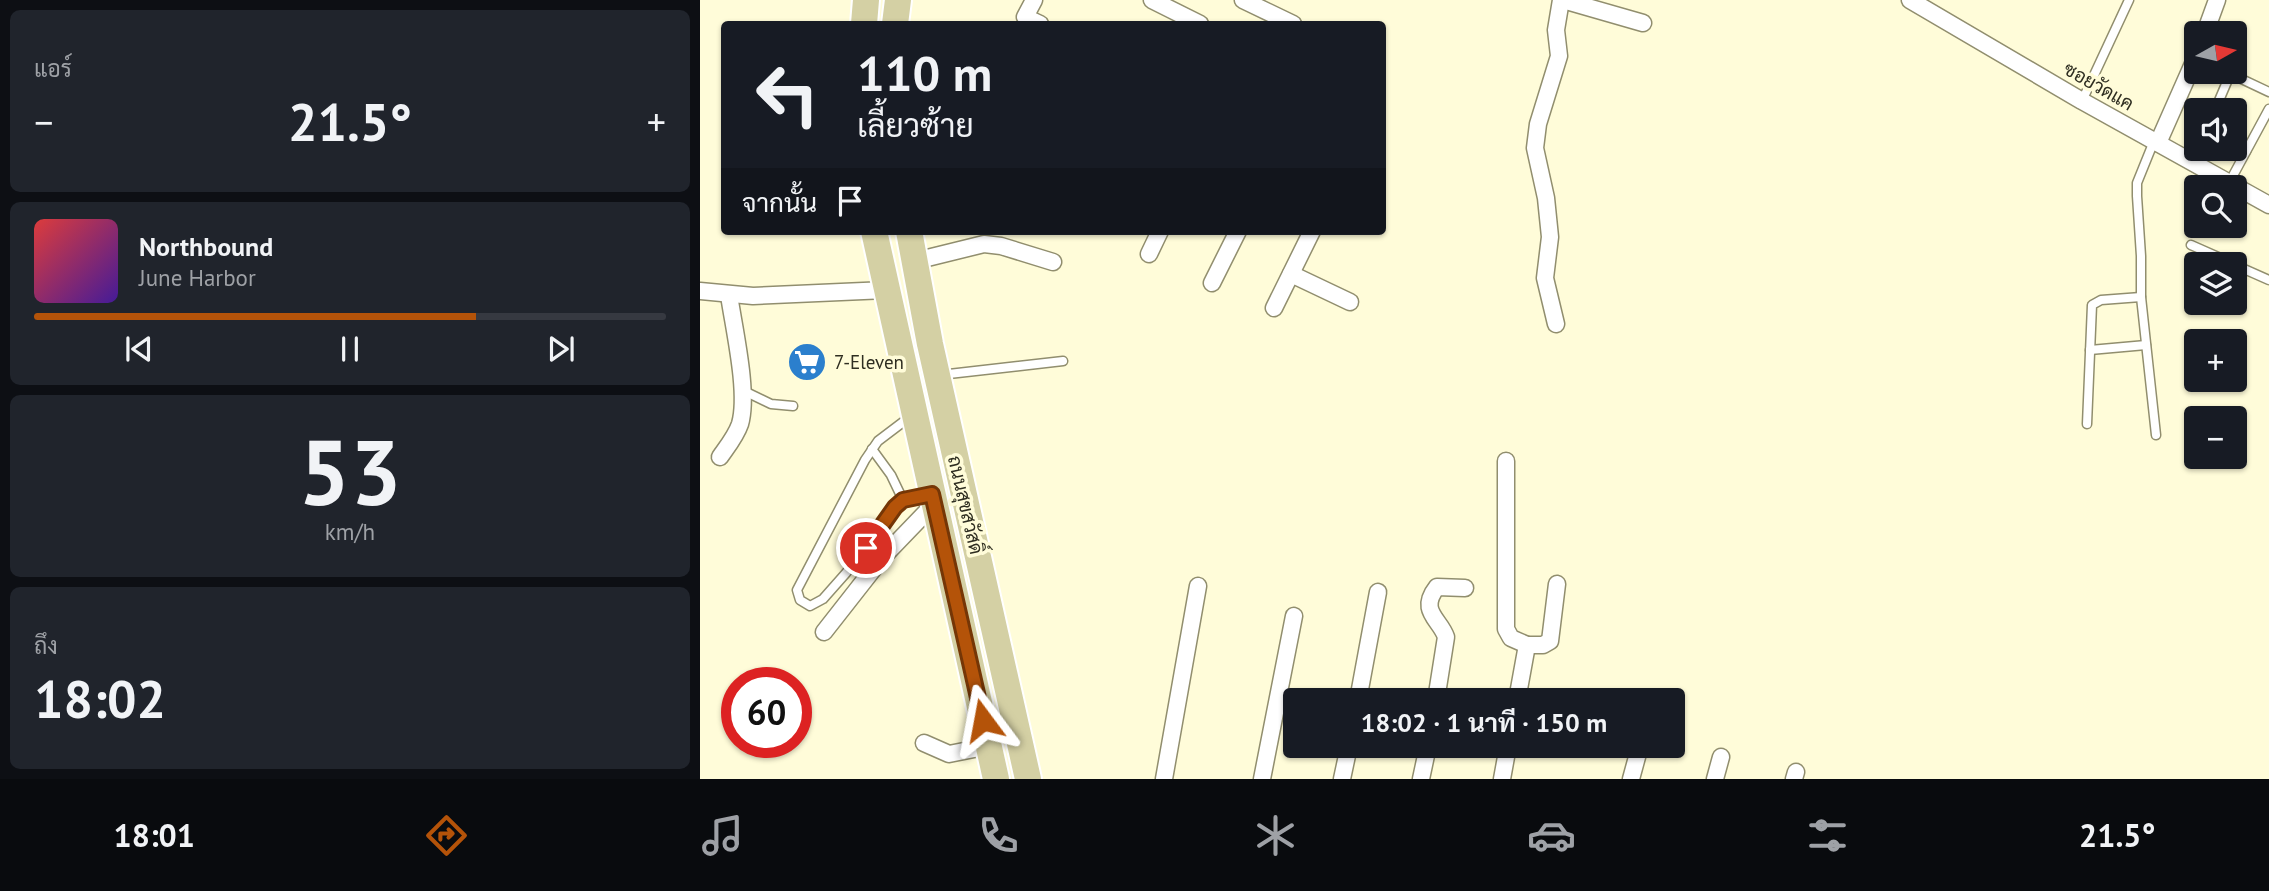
<!DOCTYPE html>
<html lang="th">
<meta charset="utf-8">
<style>
body{margin:0;font-family:"PT Sans",Sarabun,sans-serif;background:#20242c;color:#f1f3f6;height:100vh;display:flex;flex-direction:column;font-size:26px;white-space:nowrap}
*{box-sizing:border-box;margin:0}
p{font-size:23px;color:#9ea1a6}
.icon{flex:none;width:38px;height:38px;fill:none;stroke:currentColor;stroke-width:2;stroke-linecap:round;stroke-linejoin:round}
.map{position:relative;flex:1;overflow:hidden}
.details{display:flex;flex-direction:column;gap:10px;padding:10px;background:#0d0f14;width:700px}
.details>*{flex:none}
.banner{position:absolute;left:21px;top:21px;width:665px;height:214px;border-radius:7px;box-shadow:0 2px 5px #0004;background:#171b24;color:#f1f3f6;overflow:hidden}
.needle{width:46px;rotate:82deg}
.buttons{position:absolute;left:1484px;top:21px;display:grid;gap:14px}
.buttons a{display:grid;place-items:center;width:63px;height:63px;border-radius:7px;background:#171b24;box-shadow:0 2px 5px #0004;font-size:35px}
.speed{position:absolute;left:21px;top:667px;display:flex;gap:14px;font-size:35px;font-weight:700;text-align:center}
.speed>*{display:grid;place-content:center;width:91px;height:91px;border-radius:50%;background:#171b24;box-shadow:0 2px 5px #0004;line-height:1}
.speed .limit{border:10px solid #d22;background:#fff;color:#111}
.pin{position:absolute;display:grid;place-items:center;width:60px;height:60px;color:#fff;margin:-30px;border:4px solid #fff;border-radius:50%;box-shadow:0 2px 7px #0007}
.me{position:absolute;width:77px;margin:-38px;rotate:347deg;stroke-linejoin:round;filter:drop-shadow(0 0 5px #0008)}
.turn{display:flex;align-items:center;gap:24px;height:147px;padding:0 21px;font-size:32px}
.turn .icon{width:91px;height:91px;stroke-width:2.5}
.turn b{display:block;font-size:49px;line-height:60px}
.then{display:flex;align-items:center;height:66px;padding:0 21px;background:#0003;gap:14px;font-size:26px}
.big{font-size:52px;font-weight:700;line-height:1.1}
.details .card{flex:1;display:flex;flex-direction:column;justify-content:center;gap:10px;min-width:0;padding:0 24px;border-radius:10px;background:#20242c}
.details .dial{align-items:center;gap:0}
.dial b{font-size:91px;line-height:1}
.song{display:flex;align-items:center;gap:21px}
.cover{width:84px;height:84px;border-radius:10px;background:linear-gradient(135deg,hsl(0 70% 55%),hsl(260 70% 35%))}
.played{height:7px;border-radius:4px;background:linear-gradient(90deg,#b45309 70%,#363941 70%)}
.keys{display:flex;justify-content:space-around;direction:ltr}
.heat{display:flex;justify-content:space-between;align-items:center;font-size:38px;direction:ltr}
.trip{position:absolute;left:583px;top:688px;width:402px;height:70px;border-radius:7px;background:#171b24;box-shadow:0 2px 5px #0004;font-weight:700;line-height:70px;text-align:center}
.tabs{display:flex;height:112px;justify-content:space-around;align-items:center;background:#090b0e;color:#9ea1a6}
.tabs .icon{width:49px;height:49px}
.tabs .active{color:#b45309}
.tabs b{font-size:32px;color:#f1f3f6}
main{display:flex;flex:1;min-height:0}
.map>svg:first-child{display:block}
</style>
<main>
<section class="details">
<div class="card"><p>แอร์</p>
<div class="heat"><a>−</a><b class="big">21.5°</b><a>+</a></div>
</div>
<div class="card">
<div class="song"><i class="cover"></i><div><b>Northbound</b><p>June Harbor</p></div></div>
<div class="played"></div>
<div class="keys"><svg class="icon" aria-label="previous" viewBox="0 0 24 24"><path d="M18 5L8 12l10 7zM5 5v14"/></svg><svg class="icon" aria-label="pause" viewBox="0 0 24 24"><path d="M8 5v14M16 5v14"/></svg><svg class="icon" aria-label="next" viewBox="0 0 24 24"><path d="M6 5l10 7-10 7zM19 5v14"/></svg></div>
</div>
<div class="card dial"><b>53</b><p>km/h</p></div>
<div class="card"><p>ถึง</p><b class="big">18:02</b></div>
</section>
<div class="map">
<svg width="1569" height="779" viewBox="0 0 1569 779">
<rect width="100%" height="100%" fill="#fffcd9"/>
<g fill="none" stroke-linecap="round" stroke-linejoin="round">
<defs>
<g id="lane">
<path d="M1382 101 1429 0"/>
<path d="M1515 110 1529 77 1533 75 1569 92"/>
<path d="M1454 141 1437 183V196L1441 256V297L1456 435"/>
<path d="M1535 145 1546 151"/>
<path d="M1529 183 1569 109"/>
<path d="M1491 245 1534 264"/>
<path d="M1535 265 1569 280"/>
<path d="M1390 350 1446 345"/>
<path d="M240 375 363 361"/>
<path d="M42 390 71 404 93 406"/>
<path d="M211 416 178 441 165 460 97 590 100 600 110 606 123 599 146 573 195 507 203 500 229 495"/>
<path d="M1387 424 1392 305 1401 300 1441 297"/>
<path d="M172 449 191 475 203 500"/>
</g>
<g id="street">
<path d="M334 0 325 17 340 24"/>
<path d="M452 0 500 24"/>
<path d="M543 0 593 24"/>
<path d="M863 0 943 23"/>
<path d="M1210 0 1382 101 1569 205"/>
<path d="M1505 33 1517 0"/>
<path d="M1458 143 1496 57"/>
<path d="M449 254 460 231"/>
<path d="M215 261 284 244 301 246 353 262"/>
<path d="M591 274 650 302"/>
<path d="M512 283 538 231"/>
<path d="M0 291 53 296 186 290"/>
<path d="M574 308 612 231"/>
<path d="M856 324 845 278 850 237 846 198 835 148 838 124 859 56 856 30 861 0"/>
<path d="M20 457C27 447 36 436 40 424 49 393 34 329 29 295"/>
<path d="M806 461V629L811 638 827 645 817 700"/>
<path d="M124 632 182 558 234 504"/>
<path d="M827 645H843L850 641 857 584"/>
<path d="M658 700 678 592"/>
<path d="M736 700 746 637C740 619 718 611 737 587L765 588"/>
<path d="M224 743 249 754 289 746"/>
<path d="M464 779 498 586"/>
<path d="M562 779 594 616"/>
<path d="M642 779 649 746"/>
<path d="M721 779 728 746"/>
<path d="M802 779 808 746"/>
<path d="M931 779 940 746"/>
<path d="M1015 779 1021 757"/>
<path d="M1094 779 1096 772"/>
</g>
<g id="primary">
<path d="M164 24 166 0"/>
<path d="M195 24 198 0"/>
<path d="M174 231 296 779"/>
<path d="M209 231 230 344 328 779"/>
</g>
</defs>
<!-- lane casing -->
<use href="#lane" stroke="#918e6e" stroke-width="11"/>
<!-- street casing -->
<use href="#street" stroke="#918e6e" stroke-width="19"/>
<!-- primary casing -->
<use href="#primary" stroke="#fff" stroke-width="30"/>
<!-- lane -->
<use href="#lane" stroke="#fff" stroke-width="8"/>
<!-- street -->
<use href="#street" stroke="#fff" stroke-width="16"/>
<!-- primary -->
<use href="#primary" stroke="#d4d0a4" stroke-width="26"/>
</g>
<g fill="none" stroke-linecap="round" stroke-linejoin="round">
<defs>
<path id="route" d="M166 548 195 507 203 500 232 494 283 720"/>
</defs>
<!-- route casing -->
<use href="#route" stroke="#753606" stroke-width="18"/>
<!-- route -->
<use href="#route" stroke="#b45309" stroke-width="12"/>
</g>
<!-- icons -->
<defs>
<symbol id="supermarket-disc" viewBox="-11 -11 22 22"><circle r="9.5" fill="#2b7fcd" stroke="#fffcd9"/><path d="M-6-5.5h2.5l.6 2H6L4.5 2H-2.5L-4.4-4H-6ZM-1.5 3.2a1.3 1.3 0 1 0 .1 0ZM3 3.2a1.3 1.3 0 1 0 .1 0Z" fill="#fff"/></symbol>
</defs>
<g fill-rule="evenodd">
<use href="#supermarket-disc" x="85" y="340" width="44" height="44"/>
</g>
<g text-anchor="middle" dominant-baseline="central" stroke-width="7" stroke-linejoin="round" paint-order="stroke">
<!-- street labels -->
<g font-size="19" fill="#2f2e21" stroke="#fffcd9">
<text transform="translate(1399 86) rotate(30)">ซอยวัดแค</text>
<text transform="translate(266 505) rotate(77)">ถนนสุขสวัสดิ์</text>
</g>
<!-- poi labels -->
<g font-size="19" fill="#2f2e21" stroke="#fffcd9" text-anchor="start">
<text x="134" y="362">7-Eleven</text>
</g>
</g>
</svg>
<div class="buttons">
<a><svg class="needle" viewBox="-14 -14 28 28"><path d="M0-13l5 13h-10z" fill="#e53935"/><path d="M0 13l5-13h-10z" fill="#9ea1a6"/></svg></a>
<a><svg class="icon" aria-label="sound" viewBox="0 0 24 24"><path d="M4 9h4l5-4v14l-5-4H4zM17 9q2 3 0 6"/></svg></a>
<a><svg class="icon" aria-label="search" viewBox="0 0 24 24"><circle cx="10" cy="10" r="6"/><path d="M15 15l6 6"/></svg></a>
<a><svg class="icon" aria-label="layers" viewBox="0 0 24 24"><path d="M12 4l9 5-9 5-9-5zM3 14l9 5 9-5"/></svg></a>
<a>+</a>
<a>−</a>
</div>
<div class="speed"><div class="limit">60</div></div>
<div class="pin" style="left:166px;top:548px;background:#d93025"><svg class="icon" aria-label="arrive" viewBox="0 0 24 24"><path d="M6 21V4h12l-3 4 3 4H6"/></svg></div>
<svg class="me" style="left:283px;top:720px" viewBox="-20 -20 40 40"><path d="M0-17L14 15 0 8-14 15z" fill="#b45309" stroke="#fff" stroke-width="4"/></svg>
<div class="trip">18:02 · 1 นาที · 150 m</div>
<div class="banner">
<div class="turn"><svg class="icon" aria-label="left" viewBox="0 0 24 24"><path d="M17 20v-9H6M10 6l-5 5 5 5"/></svg><div><b>110 m</b>เลี้ยวซ้าย</div></div>
<div class="then">จากนั้น<svg class="icon" aria-label="arrive" viewBox="0 0 24 24"><path d="M6 21V4h12l-3 4 3 4H6"/></svg></div>
</div>
</div>
</main>
<nav class="tabs">
<b>18:01</b>
<svg class="icon active" aria-label="directions" viewBox="0 0 24 24"><path d="M12 3l9 9-9 9-9-9zM9 14v-3h6M13 9l2 2-2 2"/></svg>
<svg class="icon" aria-label="music" viewBox="0 0 24 24"><path d="M9 18V5l10-2v13"/><circle cx="6" cy="18" r="3"/><circle cx="16" cy="16" r="3"/></svg>
<svg class="icon" aria-label="phone" viewBox="0 0 24 24"><path d="M5 4h4l2 5-3 2q2 4 5 5l2-3 5 2v4C11 20 4 13 5 4z"/></svg>
<svg class="icon" aria-label="climate" viewBox="0 0 24 24"><path d="M12 3v18M4 7l16 10M4 17L20 7"/></svg>
<svg class="icon" aria-label="car" viewBox="0 0 24 24"><path d="M5 17H2v-5l4-1 3-4h7l3 4 3 1v5h-3M9 17h6M6 11h13"/><circle cx="7" cy="17" r="2"/><circle cx="17" cy="17" r="2"/></svg>
<svg class="icon" aria-label="filters" viewBox="0 0 24 24"><path d="M4 7h16M4 17h16"/><circle cx="9" cy="7" r="2"/><circle cx="15" cy="17" r="2"/></svg>
<b>21.5°</b>
</nav>
